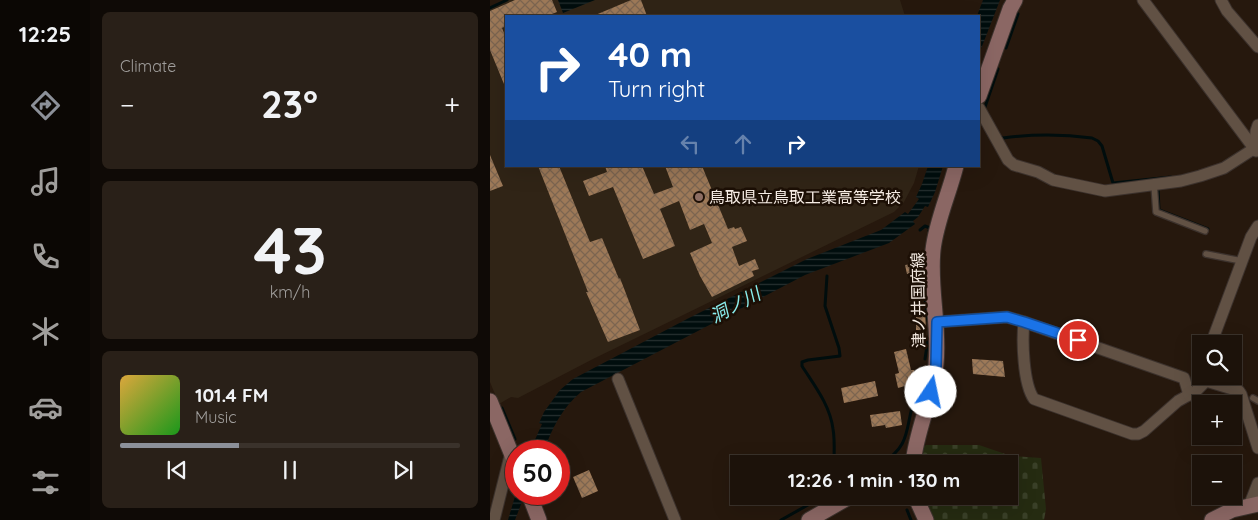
<!DOCTYPE html>
<meta charset="utf-8">
<style>
body{margin:0;font-family:Quicksand,"Noto Sans JP",sans-serif;background:#292018;color:#f1f3f6;height:100vh;display:flex;flex-direction:column;font-size:19px;white-space:nowrap}
*{box-sizing:border-box;margin:0}
p{font-size:16px;color:#a09e9c}
.icon{flex:none;width:28px;height:28px;fill:none;stroke:currentColor;stroke-width:2;stroke-linecap:round;stroke-linejoin:round}
.map{position:relative;flex:1;overflow:hidden}
.side{display:flex;flex-direction:column;gap:12px;padding:12px;background:#0f0a06;width:400px}
.side>*{flex:none}
.guide{position:absolute;left:15px;top:15px;width:475px;height:152px;border-radius:0px;box-shadow:0 5px 20px #0002,0 0 0 1px #3a322b;background:#1a4fa0;color:#fff;overflow:hidden}
.controls{position:absolute;left:702px;top:335px;display:grid;gap:10px}
.controls a{display:grid;place-items:center;width:50px;height:50px;border-radius:0px;background:#1c120a;box-shadow:0 5px 20px #0002,0 0 0 1px #3a322b;font-size:25px}
.speed{position:absolute;left:15px;top:440px;display:flex;gap:10px;font-size:25px;font-weight:700;text-align:center}
.speed>*{display:grid;place-content:center;width:65px;height:65px;border-radius:50%;background:#1c120a;box-shadow:0 5px 20px #0002,0 0 0 1px #3a322b;line-height:1}
.speed .limit{border:8px solid #d22;background:#fff;color:#111}
.pin{position:absolute;display:grid;place-items:center;width:42px;height:42px;color:#fff;margin:-21px;border:2px solid #fff;border-radius:50%;box-shadow:0 1px 5px #0007}
.me{position:absolute;width:55px;margin:-28px;rotate:11deg;stroke-linejoin:round;filter:drop-shadow(0 0 4px #0008)}
.turn{display:flex;align-items:center;gap:18px;height:105px;padding:0 20px;font-size:22px}
.turn .icon{width:65px;height:65px;stroke-width:2.5}
.turn b{display:block;font-size:35px;line-height:42px}
.lanes{display:flex;align-items:center;height:48px;padding:0 20px;background:#0003;justify-content:center;gap:25px;direction:ltr}
.lanes .off{opacity:.35}
.big{font-size:38px;font-weight:700;line-height:1.1}
.side .widget{flex:1;display:flex;flex-direction:column;justify-content:center;gap:8px;min-width:0;padding:0 18px;border-radius:8px;background:#292018}
.side .dial{align-items:center;gap:0}
.dial b{font-size:65px;line-height:1}
.song{display:flex;align-items:center;gap:15px}
.cover{width:60px;height:60px;border-radius:8px;background:linear-gradient(135deg,hsl(40 70% 55%),hsl(120 70% 35%))}
.played{height:5px;border-radius:2px;background:linear-gradient(90deg,#8c9099 35%,#3a322b 35%)}
.keys{display:flex;justify-content:space-around;direction:ltr}
.heat{display:flex;justify-content:space-between;align-items:center;font-size:28px;direction:ltr}
.trip{position:absolute;left:240px;top:455px;width:288px;height:50px;border-radius:0px;background:#1c120a;box-shadow:0 5px 20px #0002,0 0 0 1px #3a322b;font-weight:700;line-height:50px;text-align:center}
main{display:flex;flex:1;min-height:0}
.tab-bar{display:flex;flex-direction:column;width:90px;justify-content:space-around;align-items:center;background:#0b0704;color:#a09e9c}
.tab-bar .icon{width:35px;height:35px}
.tab-bar .current{color:#8c9099}
.tab-bar b{font-size:22px;color:#f1f3f6}
.map>svg:first-child{display:block}
</style>
<main>
<nav class="tab-bar">
<b>12:25</b>
<svg class="icon current" aria-label="directions" viewBox="0 0 24 24"><path d="M12 3l9 9-9 9-9-9zM9 14v-3h6M13 9l2 2-2 2"/></svg>
<svg class="icon" aria-label="music" viewBox="0 0 24 24"><path d="M9 18V5l10-2v13"/><circle cx="6" cy="18" r="3"/><circle cx="16" cy="16" r="3"/></svg>
<svg class="icon" aria-label="phone" viewBox="0 0 24 24"><path d="M5 4h4l2 5-3 2q2 4 5 5l2-3 5 2v4C11 20 4 13 5 4z"/></svg>
<svg class="icon" aria-label="climate" viewBox="0 0 24 24"><path d="M12 3v18M4 7l16 10M4 17L20 7"/></svg>
<svg class="icon" aria-label="car" viewBox="0 0 24 24"><path d="M5 17H2v-5l4-1 3-4h7l3 4 3 1v5h-3M9 17h6M6 11h13"/><circle cx="7" cy="17" r="2"/><circle cx="17" cy="17" r="2"/></svg>
<svg class="icon" aria-label="filters" viewBox="0 0 24 24"><path d="M4 7h16M4 17h16"/><circle cx="9" cy="7" r="2"/><circle cx="15" cy="17" r="2"/></svg>
</nav>
<section class="side">
<div class="widget"><p>Climate</p>
<div class="heat"><a>−</a><b class="big">23°</b><a>+</a></div>
</div>
<div class="widget dial"><b>43</b><p>km/h</p></div>
<div class="widget">
<div class="song"><i class="cover"></i><div><b>101.4 FM</b><p>Music</p></div></div>
<div class="played"></div>
<div class="keys"><svg class="icon" aria-label="previous" viewBox="0 0 24 24"><path d="M18 5L8 12l10 7zM5 5v14"/></svg><svg class="icon" aria-label="pause" viewBox="0 0 24 24"><path d="M8 5v14M16 5v14"/></svg><svg class="icon" aria-label="next" viewBox="0 0 24 24"><path d="M6 5l10 7-10 7zM19 5v14"/></svg></div>
</div>
</section>
<div class="map">
<svg width="768" height="520" viewBox="0 0 768 520">
<defs>
<pattern id="cemetery-stones" width="16" height="16" patternUnits="userSpaceOnUse" patternTransform="scale(1.25)"><rect width="16" height="16" fill="#252b11"/><path d="M2 7V4a2 2 0 0 1 4 0v3zM10 15v-3a2 2 0 0 1 4 0v3z" fill="#3a4028"/></pattern>
<pattern id="water-rules" width="6" height="5" patternUnits="userSpaceOnUse" patternTransform="scale(1.25)"><rect width="6" height="5" fill="#000d0d"/><path d="M0 2.5h6" fill="none" stroke="#263030"/></pattern>
<pattern id="building-cross-hatch" width="8" height="8" patternUnits="userSpaceOnUse" patternTransform="scale(1.25)"><rect width="8" height="8" fill="#9d7958"/><path d="M0 0l8 8M0 8l8-8" fill="none" stroke="#7c6550"/></pattern>
</defs>
<rect width="100%" height="100%" fill="#26180d"/>
<!-- education -->
<path fill="#302416" d="M15 0H410L415 16H16V166H429L424 183 414 202 404 212 103 359 28 398 21 397 9 404 0 382V7Z"/>
<!-- cemetery -->
<path fill="url(#cemetery-stones)" d="M436 445H489L521 456 551 458 556 509 554 520H444L435 508 432 496H519V464H428L429 451Z"/>
<!-- water -->
<g fill="url(#water-rules)">
<path d="M68 0H105L73 13Z"/>
<path d="M493 0H510L489 54V16H487Z"/>
<path d="M438 166H453L445 192 438 207 435 206 428 217 423 221 425 224 399 243 315 275 91 392C72 408 62 428 54 451H40L52 424 49 423 54 412 70 390 83 379 197 319 317 259 391 230 415 212 418 214 429 199 426 197 432 184Z"/>
<path d="M26 493 35 494 25 520H18Z"/>
</g>
<g fill="none" stroke-linecap="round" stroke-linejoin="round">
<!-- stream -->
<g stroke="#000d0d" stroke-width="3">
<path d="M0 8 17 0"/>
<path d="M516 48 528 14"/>
<path d="M495 107 508 69"/>
<path d="M511 137 513 138C543 134 572 134 602 138L608 141 612 146 623 183 681 177"/>
<path d="M668 188 669 210 718 229"/>
<path d="M430 230 435 226 440 228 439 231"/>
<path d="M434 260 435 270"/>
<path d="M337 276 335 306 349 348 350 356 318 360 312 362V366C324 385 340 405 343 429 345 440 344 452 344 464"/>
<path d="M434 291 438 321"/>
<path d="M435 359 438 339"/>
<path d="M429 388 432 368"/>
<path d="M12 408 25 439"/>
<path d="M391 464C423 444 414 428 425 398"/>
<path d="M417 510 421 520"/>
<path d="M291 520 334 496"/>
</g>
</g>
<!-- building -->
<g fill="url(#building-cross-hatch)">
<path d="M25 0H62L67 12 57 16H16V26L12 28 16 38V89L0 50V11Z"/>
<path d="M141 0H151L157 16H103Z"/>
<path d="M0 155 13 186 0 191Z"/>
<path d="M48 166H69L100 242 112 238 129 279 130 278 150 330 118 342 96 292H98Z"/>
<path d="M115 166H152L164 194 183 187 175 166H212L238 229 244 227 245 229 251 227 257 241 242 247 249 266 265 259 269 269 262 271 264 276 222 297 210 276 200 253 222 243 214 224 200 230 189 201 170 209 185 246 153 259 123 187 99 196 93 181 117 172Z"/>
<path d="M428 263 430 272 417 274 415 265Z"/>
<path d="M435 312 436 330H426V313Z"/>
<path d="M416 349 421 370H424L426 383 408 388 405 374 409 373 404 352Z"/>
<path d="M482 359 513 361 515 377 483 374Z"/>
<path d="M385 381 388 396 354 403 351 388Z"/>
<path d="M410 411 412 425 396 428 395 425 382 427 380 415Z"/>
<path d="M99 470 108 491 92 498 83 477Z"/>
</g>
<g fill="none" stroke-linecap="round" stroke-linejoin="round">
<defs>
<g id="lane">
<path d="M664 184 666 212 715 231"/>
<path d="M716 254 752 261"/>
<path d="M763 398 768 401"/>
</g>
<g id="street">
<path d="M653 0 766 151"/>
<path d="M731 0 737 11 768 47"/>
<path d="M489 108 518 160 524 165 548 172 563 180 615 191 691 181 710 176 734 168 765 148 766 131 768 125"/>
<path d="M447 322 517 317 534 322C532 340 533 384 544 399L642 434H648L654 431 688 401 706 391 716 381V376"/>
<path d="M534 322 694 378 699 395"/>
<path d="M721 344 761 237 768 226"/>
<path d="M128 379 185 520"/>
<path d="M716 381 749 391 751 394 768 448"/>
<path d="M759 506 768 483"/>
<path d="M4 520 21 452"/>
</g>
<g id="secondary">
<path d="M489 96 520 9 525 0"/>
<path d="M0 401 26 465"/>
<path d="M423 464C426 430 443 398 446 364 450 326 439 288 443 250 446 222 459 194 466 166"/>
<path d="M39 494 49 520"/>
<path d="M425 496 436 520"/>
<path d="M319 520 361 496"/>
<path d="M722 520 742 510 768 504"/>
</g>
</defs>
<!-- lane casing -->
<use href="#lane" stroke="#3c322d" stroke-width="8"/>
<!-- street casing -->
<use href="#street" stroke="#3c322d" stroke-width="13"/>
<!-- secondary casing -->
<use href="#secondary" stroke="#3c322d" stroke-width="17"/>
<!-- lane -->
<use href="#lane" stroke="#615144" stroke-width="5.5"/>
<!-- street -->
<use href="#street" stroke="#615144" stroke-width="11"/>
<!-- secondary -->
<use href="#secondary" stroke="#8b6764" stroke-width="15"/>
</g>
<g fill="none" stroke-linecap="round" stroke-linejoin="round">
<defs>
<path id="route" d="M441 392 446 366 447 322 517 317 534 322 588 340"/>
</defs>
<!-- route casing -->
<use href="#route" stroke="#114b97" stroke-width="12"/>
<!-- route -->
<use href="#route" stroke="#1a73e8" stroke-width="9"/>
</g>
<!-- markers -->
<circle fill="#8d6e63" stroke="#1c0f05" stroke-width="2" cx="209" cy="197" r="5"/>
<g text-anchor="middle" dominant-baseline="central" stroke-width="5" stroke-linejoin="round" paint-order="stroke">
<!-- poi labels -->
<g font-size="16" fill="#f5ebe3" stroke="#1c0f05" text-anchor="start">
<text x="219" y="197">鳥取県立鳥取工業高等学校</text>
</g>
<!-- street labels -->
<g font-size="16" fill="#f5ebe3" stroke="#1c0f05">
<text transform="translate(428 300) rotate(-91)">津ノ井国府線</text>
</g>
<!-- water labels -->
<g font-size="18" font-style="italic" fill="#8aefef" stroke="#1c0f05">
<text transform="translate(245 305) rotate(-28)">洞ノ川</text>
</g>
</g>
</svg>
<div class="controls">
<a><svg class="icon" aria-label="search" viewBox="0 0 24 24"><circle cx="10" cy="10" r="6"/><path d="M15 15l6 6"/></svg></a>
<a>+</a>
<a>−</a>
</div>
<div class="speed"><div class="limit">50</div></div>
<div class="pin" style="left:588px;top:340px;background:#d93025"><svg class="icon" aria-label="arrive" viewBox="0 0 24 24"><path d="M6 21V4h12l-3 4 3 4H6"/></svg></div>
<svg class="me" style="left:441px;top:392px" viewBox="-20 -20 40 40"><circle r="19" fill="#fff"/><path d="M0-13L10 11 0 6-10 11z" fill="#1a73e8"/></svg>
<div class="trip">12:26 · 1 min · 130 m</div>
<div class="guide">
<div class="turn"><svg class="icon" aria-label="right" viewBox="0 0 24 24"><path d="M7 20v-9h11M14 6l5 5-5 5"/></svg><div><b>40 m</b>Turn right</div></div>
<div class="lanes"><svg class="icon off" aria-label="left" viewBox="0 0 24 24"><path d="M17 20v-9H6M10 6l-5 5 5 5"/></svg><svg class="icon off" aria-label="ahead" viewBox="0 0 24 24"><path d="M12 20V5M6 11l6-6 6 6"/></svg><svg class="icon" aria-label="right" viewBox="0 0 24 24"><path d="M7 20v-9h11M14 6l5 5-5 5"/></svg></div>
</div>
</div>
</main>
